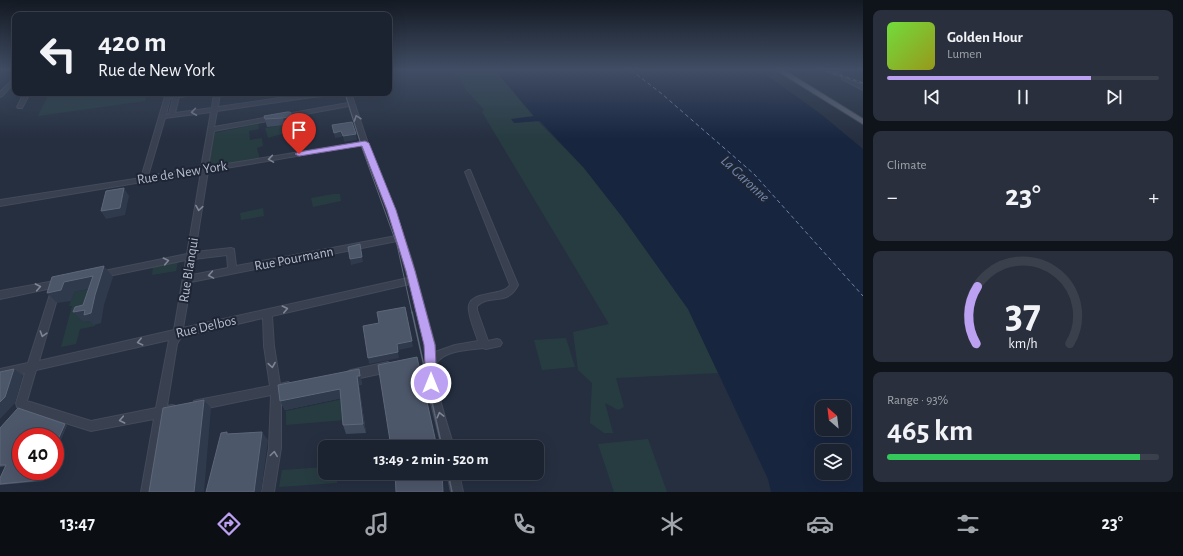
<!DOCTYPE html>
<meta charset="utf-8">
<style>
body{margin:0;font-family:"Alegreya Sans",sans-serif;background:#292f3c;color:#f1f3f6;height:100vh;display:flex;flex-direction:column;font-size:15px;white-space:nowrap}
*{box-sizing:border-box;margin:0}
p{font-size:13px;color:#a0a4ab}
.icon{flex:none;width:22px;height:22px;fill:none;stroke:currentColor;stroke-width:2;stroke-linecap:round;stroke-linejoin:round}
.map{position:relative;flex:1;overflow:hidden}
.drawer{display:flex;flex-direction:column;gap:10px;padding:10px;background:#0f131a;width:320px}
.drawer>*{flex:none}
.hud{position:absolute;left:12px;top:12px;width:380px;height:84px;border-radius:8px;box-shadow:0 4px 16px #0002,0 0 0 1px #3a404c;background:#1c2330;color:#f1f3f6;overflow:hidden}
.needle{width:26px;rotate:332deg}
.buttons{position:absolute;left:815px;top:400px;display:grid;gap:8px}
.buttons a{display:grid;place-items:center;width:36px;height:36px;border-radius:8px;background:#1c2330;box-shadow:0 4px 16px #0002,0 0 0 1px #3a404c;font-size:20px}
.speed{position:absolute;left:12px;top:428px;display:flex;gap:8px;font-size:20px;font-weight:700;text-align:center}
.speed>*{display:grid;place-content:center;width:52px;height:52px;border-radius:50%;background:#1c2330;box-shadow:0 4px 16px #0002,0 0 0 1px #3a404c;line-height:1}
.speed .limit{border:6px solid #d22;background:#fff;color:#111}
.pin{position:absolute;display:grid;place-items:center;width:34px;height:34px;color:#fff;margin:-41px -17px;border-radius:50% 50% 50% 0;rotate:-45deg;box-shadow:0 0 4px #0007}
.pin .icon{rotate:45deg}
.me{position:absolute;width:44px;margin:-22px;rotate:0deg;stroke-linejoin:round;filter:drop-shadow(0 0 3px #0008)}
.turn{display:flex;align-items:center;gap:14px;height:84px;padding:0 20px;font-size:18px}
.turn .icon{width:52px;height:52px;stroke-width:2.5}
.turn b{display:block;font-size:28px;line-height:34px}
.big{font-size:30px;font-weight:700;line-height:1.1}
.drawer .tile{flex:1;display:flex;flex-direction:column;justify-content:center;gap:6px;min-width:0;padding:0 14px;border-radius:8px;background:#292f3c}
.drawer .dial{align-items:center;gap:0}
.dial svg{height:104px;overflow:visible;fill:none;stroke:#3a404c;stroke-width:7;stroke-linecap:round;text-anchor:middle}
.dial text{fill:#f1f3f6;stroke:none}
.song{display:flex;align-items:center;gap:12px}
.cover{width:48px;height:48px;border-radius:6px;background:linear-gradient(135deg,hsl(100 70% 55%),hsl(60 70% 35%))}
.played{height:4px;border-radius:2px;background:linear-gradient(90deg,#bca0f2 75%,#3a404c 75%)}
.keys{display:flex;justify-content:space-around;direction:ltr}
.heat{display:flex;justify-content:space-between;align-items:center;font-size:22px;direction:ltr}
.charge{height:6px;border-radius:3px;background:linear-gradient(90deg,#34c759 93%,#3a404c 0)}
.trip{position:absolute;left:318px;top:440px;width:226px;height:40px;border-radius:8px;background:#1c2330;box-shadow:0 4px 16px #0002,0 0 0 1px #3a404c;font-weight:700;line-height:40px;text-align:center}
.dock{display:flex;height:64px;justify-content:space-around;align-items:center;background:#0b0e13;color:#a0a4ab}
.dock .icon{width:28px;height:28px}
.dock .selected{color:#bca0f2}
.dock b{font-size:18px;color:#f1f3f6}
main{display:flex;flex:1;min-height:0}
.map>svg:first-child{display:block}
</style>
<main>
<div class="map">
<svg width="863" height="492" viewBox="0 0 863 492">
<rect width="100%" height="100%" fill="#252f40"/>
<!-- green -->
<g fill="#273c41">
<path d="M453 70H495L534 117 584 168 623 218 688 309 718 373 616 378 624 407 618 410 605 403 613 433H604L590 423 592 383 578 370 573 332 609 324 482 112 484 110 465 89 462 81 455 77Z"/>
<path d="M49 93H147L145 101 38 116Z"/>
<path d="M258 124 259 129 249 131 250 140 262 138 263 146 257 148 260 159 209 167 214 133Z"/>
<path d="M290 124 292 131 268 138 265 128Z"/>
<path d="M333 194H340L341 201 313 207 311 198Z"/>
<path d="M263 208 264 216 241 220 240 213Z"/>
<path d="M178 261 176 271 152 275 153 267Z"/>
<path d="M102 286 84 322 95 320V326L80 329 76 344 61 347 72 306H69L74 292Z"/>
<path d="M566 338 575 367 542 370 534 340Z"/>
<path d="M343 399 345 420 286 425V411Z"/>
<path d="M648 439 667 492H614L598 444Z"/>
<path d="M325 467V473H338L337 483 279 487 282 470Z"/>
</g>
<!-- water -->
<path fill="#18253f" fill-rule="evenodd" d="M495 70H760L822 115 863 149V492H771L768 479 688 309 623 218 584 168 540 121 514 123 511 119 534 116ZM822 407H844V429H822ZM822 451H844V473H822Z"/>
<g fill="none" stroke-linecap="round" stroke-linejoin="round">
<!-- ferry -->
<path stroke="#6e84aa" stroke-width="1" stroke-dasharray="4 3" stroke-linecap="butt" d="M631 70 662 94 754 174 863 296"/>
<defs>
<g id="minor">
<path d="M829 70H836L842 74 837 75Z"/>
<path d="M15 77V82L2 96 0 97V92Z"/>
<path d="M842 77H846L863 86V90L842 79Z"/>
<path d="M24 93H30L22 108H18L17 107Z"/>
<path d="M166 93H172L171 95 197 93 194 95 179 97 175 113 212 108 214 93H220L218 107 313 93H351L375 164 395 210 412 261 435 345V352L455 345 478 341C475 331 470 321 469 311 465 289 502 298 510 285L465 172 468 170H470L518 285C507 307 490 293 477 306V310L488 341 497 339 500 340 502 343 500 346 486 349 483 348C470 350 449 350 439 360 438 361 436 364 435 365 432 380 449 430 454 447H442L426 383 425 345 410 284 272 316 274 346 280 384 288 382 292 384 293 387 292 390 281 393V448L274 492H262L269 448 271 395 198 410 194 409 193 405 194 401 198 400 270 386 264 346 263 318 181 337 177 344 167 406 172 405 176 406 177 410 176 414 165 417 153 492H141L154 419 91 431 24 410 17 407 16 403 25 373 0 379V369L28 363 52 288 0 299V291L60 280 63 281 64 283 63 285 59 287 60 289 39 361 174 330 186 260 99 278 96 277 95 275 96 273 99 272 187 254 201 172 0 206V200L141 178ZM346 94 348 103 214 127 217 111 313 97ZM170 98H173L169 114 166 115ZM349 106 361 142 208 167 214 131ZM211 112 201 168 148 176 165 118ZM362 145 387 210 396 236 236 266 234 249 231 248 195 252 208 171ZM397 241 408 278 183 328 191 282ZM227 255 228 268 192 275 194 259ZM169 340 156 408 91 421 27 401 36 370Z"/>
<path d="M388 362 391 364 393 367 391 370 388 372 351 380 347 378 346 375 347 372 351 370Z"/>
<path d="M447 473H459L463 492H451Z"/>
</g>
<path id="major" d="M776 70H784L863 119V124Z"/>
</defs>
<!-- minor casing -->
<use href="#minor" stroke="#434a59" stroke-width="2"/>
<!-- major casing -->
<use href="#major" stroke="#434a59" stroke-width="2"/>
<!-- minor -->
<use href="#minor" fill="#394150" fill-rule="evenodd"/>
<!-- major -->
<use href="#major" fill="#576070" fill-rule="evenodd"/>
<!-- tram-far1 -->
<path stroke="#5b6577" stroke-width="1" d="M345 93 362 148 397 245 412 313"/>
<!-- tram -->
<g stroke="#5b6577" stroke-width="1.5">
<path d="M412 312 442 447"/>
<path d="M448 473 452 492"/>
</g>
<defs>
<path id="rail" d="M823 70 863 83"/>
</defs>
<!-- rail casing -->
<use href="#rail" stroke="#5b6577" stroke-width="2"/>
<!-- rail -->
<use href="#rail" stroke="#1e2635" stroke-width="1" stroke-dasharray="3.5" stroke-linecap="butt"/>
</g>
<!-- wall -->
<g fill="#404b5e">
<path d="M287 112 294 124 267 127 264 116Z"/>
<path d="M359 369 362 385H359L366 433 346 434 343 425 341 398 285 410 280 401Z"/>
<path d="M67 425 43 481 0 485V478L6 466 0 467V428Z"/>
</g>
<!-- shaded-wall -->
<g fill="#303a4d">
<path d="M292 116 294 124 285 125 283 118Z"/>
<path d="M341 131 342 137 335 138 334 133Z"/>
<path d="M356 134 357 140 344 142 343 136Z"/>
<path d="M124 188 129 196 125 215 106 219 101 211Z"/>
<path d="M362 257 363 262 351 265 350 259Z"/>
<path d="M104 266 113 277 104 305 101 323 94 325 90 321 84 322 73 312 85 310 95 295 97 287 74 292 71 301 57 303 47 293 64 282Z"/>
<path d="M412 341 413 347 398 350 397 344Z"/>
<path d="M398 352 399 358 369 364 368 358Z"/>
<path d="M14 369 23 375 15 403 0 419V402Z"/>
<path d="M359 369 362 385H359L366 433 363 424 357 376Z"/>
<path d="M340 389 343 398 285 410 280 401Z"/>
<path d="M204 400 211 408 204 492H194Z"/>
<path d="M65 424 67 425 55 453V446Z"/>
<path d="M262 432 268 440 261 492H254Z"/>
<path d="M44 471H47L43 481 40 480Z"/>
</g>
<!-- building -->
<g fill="#4d576a" stroke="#5d6779">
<path d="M287 112H290L292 116 283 118 265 119 264 116Z"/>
<path d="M352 122 356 134 343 136 341 131 334 133 332 125Z"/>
<path d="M124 188 120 208 101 211 106 191Z"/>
<path d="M360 244 362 257 350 259 348 247Z"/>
<path d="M104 266 95 295 91 313 84 315 85 310 73 312 75 307 83 305 93 276 64 282 61 290 47 293 52 277Z"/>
<path d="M405 307 412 341 397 344 398 352 368 358 363 326 379 323 377 312Z"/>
<path d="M417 357 437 447H391L378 365Z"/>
<path d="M14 369 5 397 0 402V372Z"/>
<path d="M359 369 360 376H357L363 424 343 425 340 389 280 401 278 385Z"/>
<path d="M204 400 194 492H149L163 408Z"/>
<path d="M18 408 65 424 55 446V437H21V471H44L40 480 0 484V478L6 465H0V428Z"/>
<path d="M227 432V434L262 432 254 492H206L221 433Z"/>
<path d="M395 473H442L443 492H396Z"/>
</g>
<!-- one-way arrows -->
<defs><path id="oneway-chevron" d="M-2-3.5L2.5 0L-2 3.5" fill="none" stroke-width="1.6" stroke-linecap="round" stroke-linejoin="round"/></defs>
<g stroke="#7e8594">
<use href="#oneway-chevron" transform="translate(194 112) rotate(172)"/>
<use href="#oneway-chevron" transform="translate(357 118) rotate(-109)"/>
<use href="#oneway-chevron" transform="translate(271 159) rotate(171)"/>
<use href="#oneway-chevron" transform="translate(199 208) rotate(99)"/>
<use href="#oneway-chevron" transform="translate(166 261) rotate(-12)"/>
<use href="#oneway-chevron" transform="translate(211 275) rotate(170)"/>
<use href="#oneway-chevron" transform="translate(38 287) rotate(-11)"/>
<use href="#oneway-chevron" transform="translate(285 309) rotate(-13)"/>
<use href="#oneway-chevron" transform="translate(43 334) rotate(107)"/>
<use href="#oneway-chevron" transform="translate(140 342) rotate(167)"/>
<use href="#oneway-chevron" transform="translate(272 365) rotate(81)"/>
<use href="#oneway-chevron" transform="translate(440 415) rotate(-104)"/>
<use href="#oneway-chevron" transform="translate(122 420) rotate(169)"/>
<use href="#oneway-chevron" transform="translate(274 454) rotate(-82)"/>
</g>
<!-- sky -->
<linearGradient id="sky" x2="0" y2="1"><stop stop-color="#141a23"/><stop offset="0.5" stop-color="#404d64"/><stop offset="1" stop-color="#404d64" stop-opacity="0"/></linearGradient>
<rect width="863" height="139" fill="url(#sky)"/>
<!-- route -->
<path fill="#bca0f2" stroke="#7a689d" d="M365 141 369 143 396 210 415 271 435 345 437 383 435 386 431 388 427 386 426 383 424 345 406 271 387 210 362 146 299 156 295 154 299 152Z"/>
<g text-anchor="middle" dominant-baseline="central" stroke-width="4" stroke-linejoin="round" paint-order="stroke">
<!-- street labels -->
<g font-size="14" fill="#b6bccb" stroke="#1e2635">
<text transform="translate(182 173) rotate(-9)">Rue de New York</text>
<text transform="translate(294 259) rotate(-11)">Rue Pourmann</text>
<text transform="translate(189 270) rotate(-81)">Rue Blanqui</text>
<text transform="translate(206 327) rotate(-13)">Rue Delbos</text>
</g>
<!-- water labels -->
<g font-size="15" font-style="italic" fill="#6e84aa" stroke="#1e2635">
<text transform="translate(745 179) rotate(43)">La Garonne</text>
</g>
</g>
</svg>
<div class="buttons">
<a><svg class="needle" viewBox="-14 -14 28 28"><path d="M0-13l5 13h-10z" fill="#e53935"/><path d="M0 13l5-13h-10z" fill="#a0a4ab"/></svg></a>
<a><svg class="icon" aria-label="layers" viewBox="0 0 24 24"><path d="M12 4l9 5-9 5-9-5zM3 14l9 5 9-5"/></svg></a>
</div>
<div class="speed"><div class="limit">40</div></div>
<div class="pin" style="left:299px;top:154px;background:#d93025"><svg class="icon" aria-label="arrive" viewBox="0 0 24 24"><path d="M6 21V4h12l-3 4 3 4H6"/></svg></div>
<svg class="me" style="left:431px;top:383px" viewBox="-20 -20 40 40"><circle r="17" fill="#bca0f2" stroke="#fff" stroke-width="3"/><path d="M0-11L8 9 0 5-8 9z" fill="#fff"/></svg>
<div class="trip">13:49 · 2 min · 520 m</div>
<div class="hud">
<div class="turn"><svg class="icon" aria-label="left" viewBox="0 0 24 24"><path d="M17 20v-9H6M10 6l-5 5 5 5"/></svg><div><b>420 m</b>Rue de New York</div></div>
</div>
</div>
<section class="drawer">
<div class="tile">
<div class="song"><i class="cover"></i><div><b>Golden Hour</b><p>Lumen</p></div></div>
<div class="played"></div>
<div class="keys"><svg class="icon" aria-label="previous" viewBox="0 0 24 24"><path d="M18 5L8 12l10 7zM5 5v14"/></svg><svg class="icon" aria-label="pause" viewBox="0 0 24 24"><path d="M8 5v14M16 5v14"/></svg><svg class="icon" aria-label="next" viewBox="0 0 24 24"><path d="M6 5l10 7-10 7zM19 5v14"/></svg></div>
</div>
<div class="tile"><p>Climate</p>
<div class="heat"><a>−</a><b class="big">23°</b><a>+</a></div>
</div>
<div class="tile dial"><svg viewBox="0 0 100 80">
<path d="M14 69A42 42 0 1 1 86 69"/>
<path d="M14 69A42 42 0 0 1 15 25" stroke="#bca0f2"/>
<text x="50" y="56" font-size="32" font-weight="700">37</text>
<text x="50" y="72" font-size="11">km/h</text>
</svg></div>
<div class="tile"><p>Range · 93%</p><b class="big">465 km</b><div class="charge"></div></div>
</section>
</main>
<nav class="dock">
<b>13:47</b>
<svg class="icon selected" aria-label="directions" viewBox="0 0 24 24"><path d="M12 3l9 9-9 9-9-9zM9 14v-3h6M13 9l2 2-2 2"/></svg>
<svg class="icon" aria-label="music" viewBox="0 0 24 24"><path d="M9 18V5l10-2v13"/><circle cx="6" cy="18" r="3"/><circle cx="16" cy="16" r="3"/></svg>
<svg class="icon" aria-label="phone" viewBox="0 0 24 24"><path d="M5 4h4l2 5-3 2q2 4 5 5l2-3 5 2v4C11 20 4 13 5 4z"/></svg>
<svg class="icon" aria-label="climate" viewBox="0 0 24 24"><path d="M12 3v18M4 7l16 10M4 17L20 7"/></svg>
<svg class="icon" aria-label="car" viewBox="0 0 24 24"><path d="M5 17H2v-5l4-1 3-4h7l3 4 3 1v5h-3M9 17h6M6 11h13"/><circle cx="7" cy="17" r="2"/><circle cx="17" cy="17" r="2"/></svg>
<svg class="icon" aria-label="filters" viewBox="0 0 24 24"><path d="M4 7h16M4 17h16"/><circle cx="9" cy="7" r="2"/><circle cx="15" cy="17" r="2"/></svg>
<b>23°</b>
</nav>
